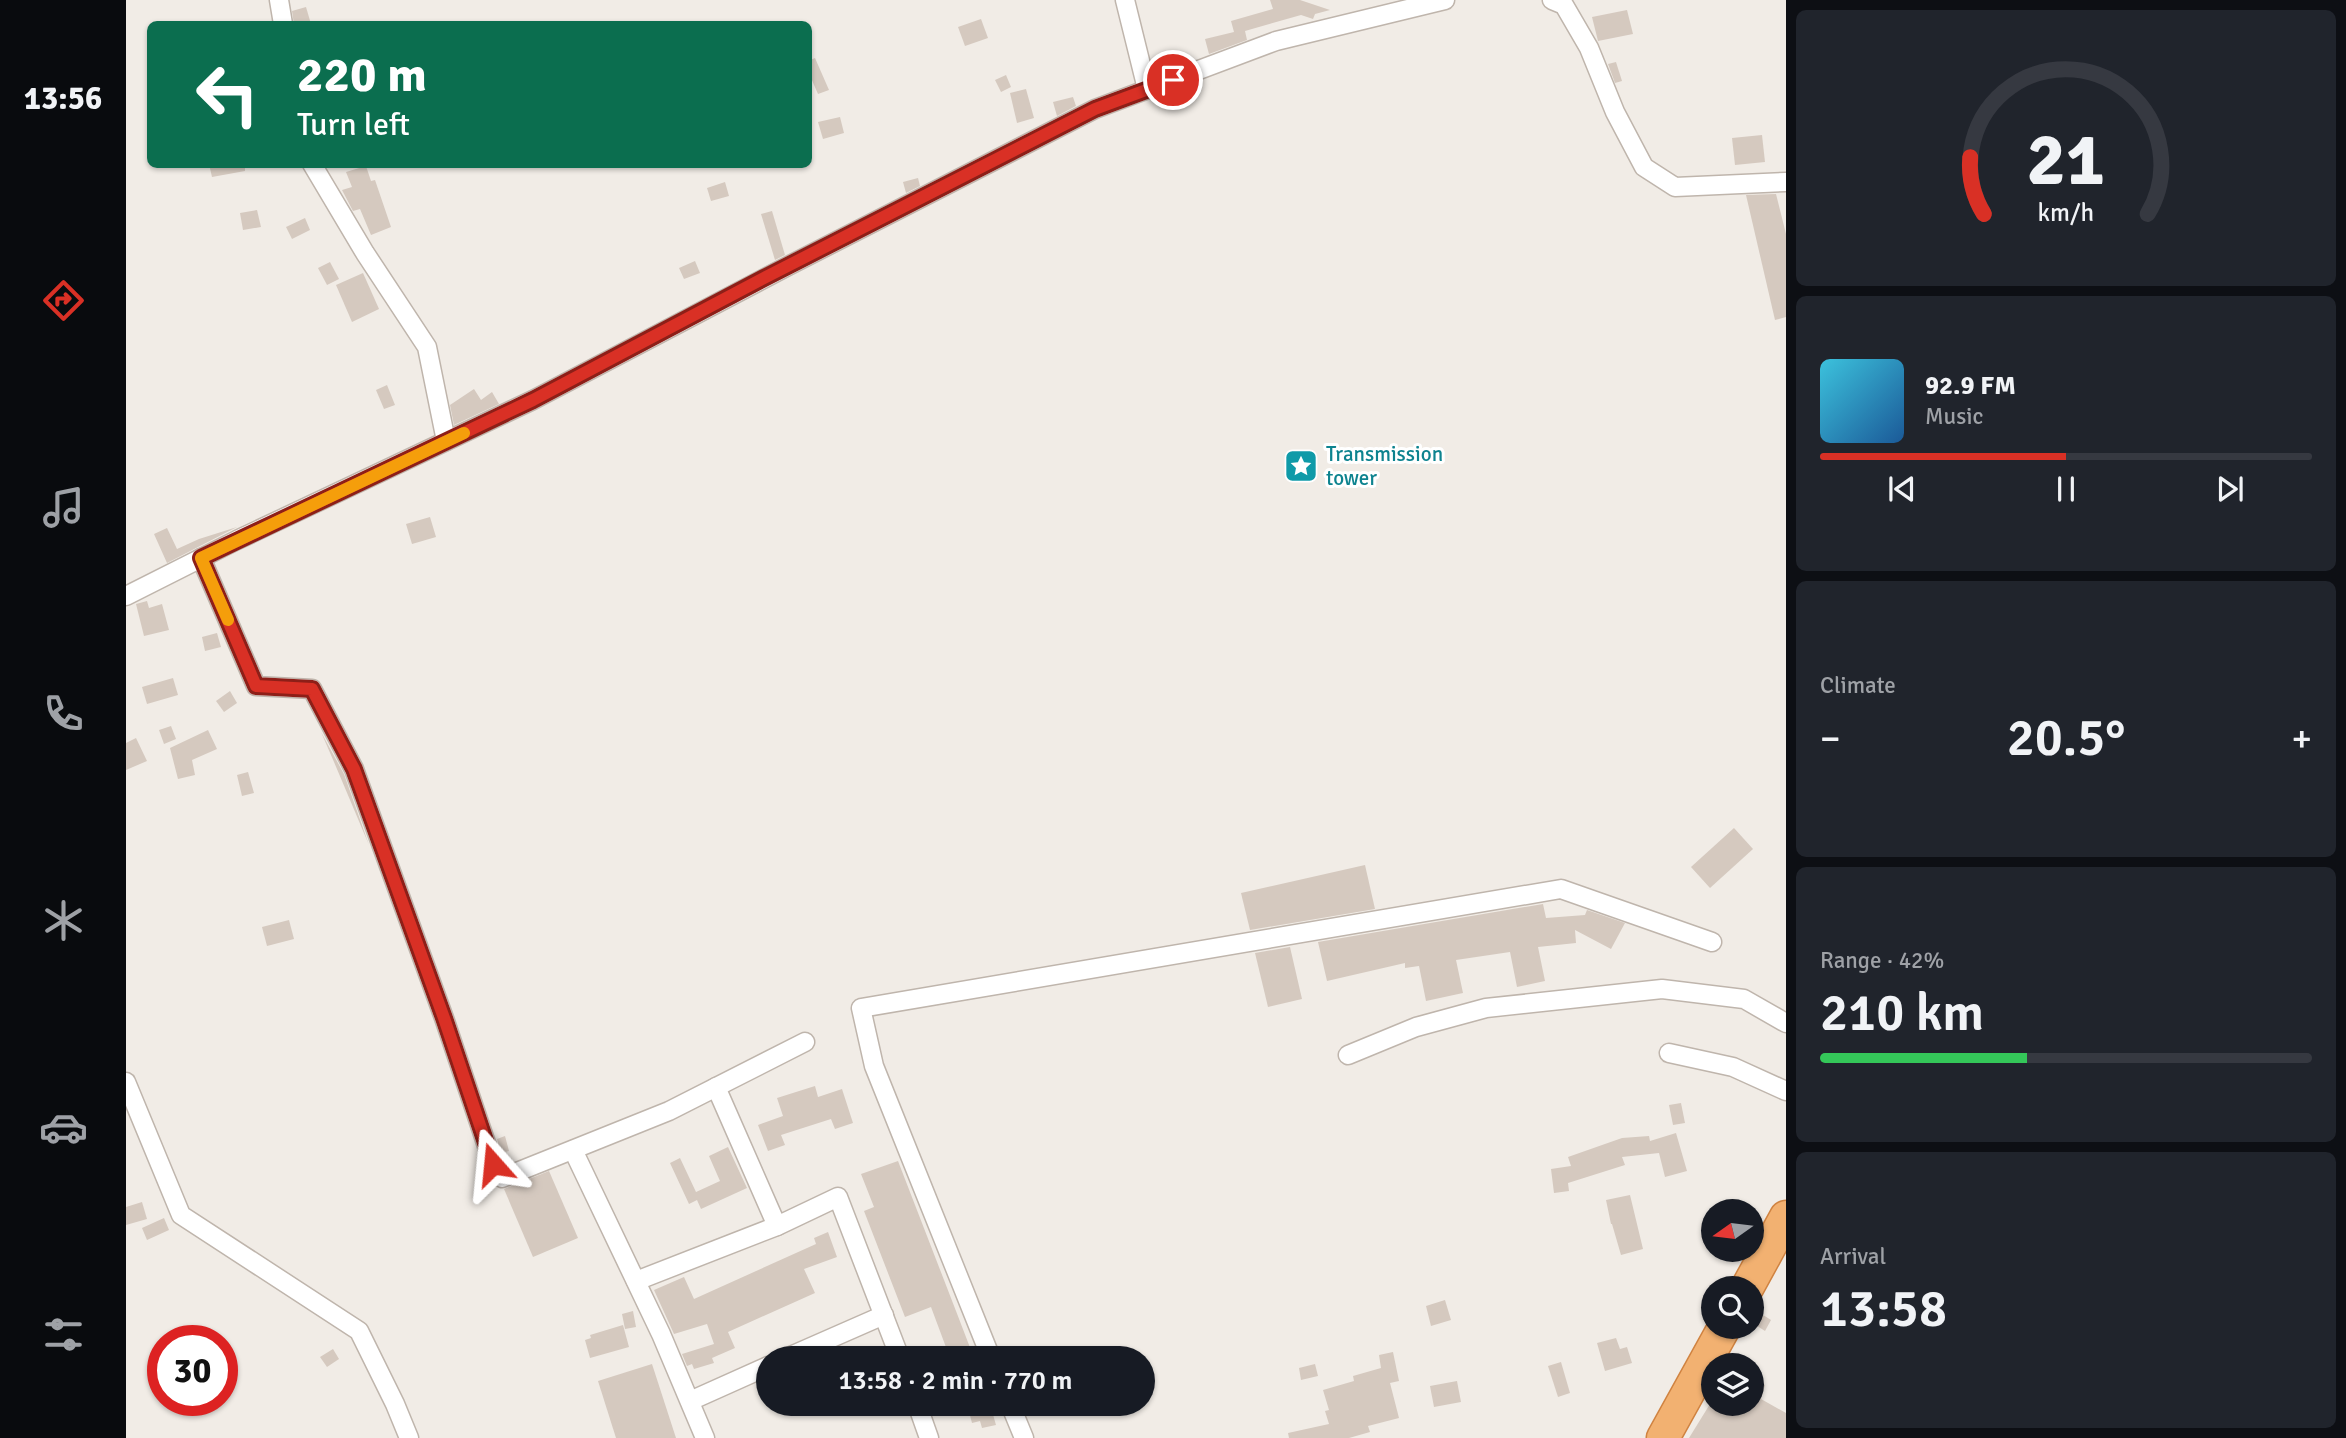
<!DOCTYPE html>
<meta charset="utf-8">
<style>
body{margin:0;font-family:Signika,sans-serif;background:#20242c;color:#f1f3f6;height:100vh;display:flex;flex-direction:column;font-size:26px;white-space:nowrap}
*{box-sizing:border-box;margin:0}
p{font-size:23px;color:#9ea1a6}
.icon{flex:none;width:38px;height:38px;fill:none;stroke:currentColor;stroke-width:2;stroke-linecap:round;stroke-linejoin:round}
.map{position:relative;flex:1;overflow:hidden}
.sheet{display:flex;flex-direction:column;gap:10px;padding:10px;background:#0d0f14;width:560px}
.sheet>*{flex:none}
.top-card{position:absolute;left:21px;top:21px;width:665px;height:147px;border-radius:10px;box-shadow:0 2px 5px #0004;background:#0b6e4f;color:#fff;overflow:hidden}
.needle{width:46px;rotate:256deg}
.fabs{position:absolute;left:1575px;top:1199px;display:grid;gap:14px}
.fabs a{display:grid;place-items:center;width:63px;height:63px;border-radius:50%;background:#171b24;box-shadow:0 2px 5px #0004;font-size:35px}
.speed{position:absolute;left:21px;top:1325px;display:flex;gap:14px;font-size:35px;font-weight:700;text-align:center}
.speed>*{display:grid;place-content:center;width:91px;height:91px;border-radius:50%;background:#171b24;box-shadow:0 2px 5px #0004;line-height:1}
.speed .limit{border:10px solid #d22;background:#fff;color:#111}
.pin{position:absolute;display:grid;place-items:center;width:60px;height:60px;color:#fff;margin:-30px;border:4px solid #fff;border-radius:50%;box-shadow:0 2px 7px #0007}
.me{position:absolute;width:77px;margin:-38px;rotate:342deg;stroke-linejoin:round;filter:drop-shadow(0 0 5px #0008)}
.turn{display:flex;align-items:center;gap:24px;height:147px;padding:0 35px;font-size:32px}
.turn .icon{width:91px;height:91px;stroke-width:2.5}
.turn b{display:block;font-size:49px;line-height:60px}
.big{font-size:52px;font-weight:600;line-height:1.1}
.sheet .card{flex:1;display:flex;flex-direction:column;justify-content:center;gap:10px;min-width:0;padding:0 24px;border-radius:10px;background:#20242c}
.sheet .dial{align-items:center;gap:0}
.dial svg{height:182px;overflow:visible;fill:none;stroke:#363941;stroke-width:7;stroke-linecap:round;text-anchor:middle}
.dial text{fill:#f1f3f6;stroke:none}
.song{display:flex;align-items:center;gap:21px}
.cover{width:84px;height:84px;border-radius:10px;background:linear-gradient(135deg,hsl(190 70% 55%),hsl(210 70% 35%))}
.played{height:7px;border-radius:4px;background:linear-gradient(90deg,#d93025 50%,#363941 50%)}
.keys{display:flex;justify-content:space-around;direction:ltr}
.heat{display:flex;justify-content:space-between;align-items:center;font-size:38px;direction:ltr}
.charge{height:10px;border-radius:5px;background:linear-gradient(90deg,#34c759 42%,#363941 0)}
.trip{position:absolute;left:630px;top:1346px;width:399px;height:70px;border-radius:35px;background:#171b24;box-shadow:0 2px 5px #0004;font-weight:600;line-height:70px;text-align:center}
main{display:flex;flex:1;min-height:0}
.tab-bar{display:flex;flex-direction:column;width:126px;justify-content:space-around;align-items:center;background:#090b0e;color:#9ea1a6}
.tab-bar .icon{width:49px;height:49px}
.tab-bar .current{color:#d93025}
.tab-bar b{font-size:32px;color:#f1f3f6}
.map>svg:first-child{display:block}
</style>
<main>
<nav class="tab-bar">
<b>13:56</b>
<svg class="icon current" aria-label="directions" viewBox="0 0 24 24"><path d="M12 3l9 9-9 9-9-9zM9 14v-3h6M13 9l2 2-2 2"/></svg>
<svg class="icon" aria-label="music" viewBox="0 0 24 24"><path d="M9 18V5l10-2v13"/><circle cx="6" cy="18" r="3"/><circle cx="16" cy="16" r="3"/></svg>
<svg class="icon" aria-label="phone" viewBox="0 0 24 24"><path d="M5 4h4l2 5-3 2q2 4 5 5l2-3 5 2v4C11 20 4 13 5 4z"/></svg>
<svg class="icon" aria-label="climate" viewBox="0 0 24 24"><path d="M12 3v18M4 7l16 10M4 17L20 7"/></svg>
<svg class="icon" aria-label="car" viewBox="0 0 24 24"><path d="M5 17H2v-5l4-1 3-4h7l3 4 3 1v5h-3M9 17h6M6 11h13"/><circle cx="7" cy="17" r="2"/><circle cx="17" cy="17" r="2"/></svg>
<svg class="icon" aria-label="filters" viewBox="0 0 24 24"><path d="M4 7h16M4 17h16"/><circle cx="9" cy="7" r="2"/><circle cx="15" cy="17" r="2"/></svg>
</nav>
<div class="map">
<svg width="1660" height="1438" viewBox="0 0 1660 1438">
<rect width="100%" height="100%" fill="#f1ece6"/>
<!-- building -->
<g fill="#d5c9bf">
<path d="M1144 0H1174L1204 10 1189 14 1187 19 1175 15 1119 31 1121 40 1083 54 1079 39 1108 32 1105 21 1147 9Z"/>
<path d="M180 7 185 24H168L166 11Z"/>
<path d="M1501 10 1507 34 1472 41 1466 17Z"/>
<path d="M855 19 862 38 839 46 832 27Z"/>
<path d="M689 58 703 90 692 94 682 71V61Z"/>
<path d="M1490 62 1496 81 1489 83 1482 64Z"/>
<path d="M880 75 885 87 875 92 869 80Z"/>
<path d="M900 89 908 118 891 123 884 93Z"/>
<path d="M947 97 950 106 931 116 927 102Z"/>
<path d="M714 117 718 133 697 139 692 122Z"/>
<path d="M1636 135 1639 162 1609 165 1606 138Z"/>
<path d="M83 164H119V171L86 177Z"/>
<path d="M240 166 245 181 249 180 265 227 245 235 234 209 227 211 216 190 226 187 220 172Z"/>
<path d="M792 178 794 186 780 193 777 182Z"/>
<path d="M599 182 603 196 585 201 581 188Z"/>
<path d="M1650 194 1660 234V317L1649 320 1620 195Z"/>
<path d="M131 210 135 227 117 230 114 213Z"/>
<path d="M646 211 659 255 649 260 635 214Z"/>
<path d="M179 218 184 230 166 239 160 227Z"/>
<path d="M569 261 574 273 558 279 553 268Z"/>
<path d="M204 262 213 279 201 285 192 268Z"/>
<path d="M237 273 253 309 226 322 210 285Z"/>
<path d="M261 385 269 405 258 409 250 390Z"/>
<path d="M348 389 355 400 366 392 373 404 328 425 324 405Z"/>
<path d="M304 517 310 537 286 544 280 524Z"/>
<path d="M111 527 41 563 28 534 41 528 51 549 73 539Z"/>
<path d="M21 601 23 608 36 604 43 630 18 636 10 604Z"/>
<path d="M91 633 95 647 79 651 76 637Z"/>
<path d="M47 678 52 695 21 704 16 687Z"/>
<path d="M104 691 111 703 98 712 90 701Z"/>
<path d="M45 726 50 739 38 744 33 730Z"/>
<path d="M82 730 91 749 66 760 69 775 52 779 44 748Z"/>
<path d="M195 732 218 774 243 845 208 762Z"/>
<path d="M10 738 21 761 0 770V743Z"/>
<path d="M122 772 128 793 116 796 111 775Z"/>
<path d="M1608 828 1627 849 1584 888 1565 867Z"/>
<path d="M1239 865 1249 909 1124 930 1115 893Z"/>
<path d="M1417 904 1420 918 1459 915 1461 910 1499 923 1485 949 1449 930 1450 943 1412 947 1419 981 1391 987 1384 952 1330 960 1337 993 1300 1001 1293 966 1279 968V963L1201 981 1192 942Z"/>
<path d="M163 920 168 939 141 946 136 927Z"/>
<path d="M1164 947 1176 999 1142 1007 1129 953Z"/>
<path d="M689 1086 692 1097 716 1089 727 1123 709 1129 705 1119 655 1135 659 1145 642 1151 632 1125 657 1116 651 1098Z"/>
<path d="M1555 1103 1559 1123 1547 1125 1543 1105Z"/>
<path d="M1550 1133 1561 1171 1539 1177 1533 1153 1496 1157 1499 1165 1442 1183 1443 1191 1428 1193 1425 1169 1445 1166 1442 1157 1496 1138 1523 1136 1524 1141Z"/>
<path d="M379 1136 383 1151 375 1153 371 1139Z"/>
<path d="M602 1147 621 1188 575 1209 571 1200 563 1204 544 1163 554 1158 570 1192 594 1181 583 1156Z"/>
<path d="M772 1161 830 1311 848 1358H824L805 1307 779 1317 738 1211 748 1207 735 1174Z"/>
<path d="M423 1171 452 1238 407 1257 378 1189Z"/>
<path d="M1504 1195 1517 1249 1495 1255 1486 1224H1485L1480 1200Z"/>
<path d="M16 1202 21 1219 0 1225V1207Z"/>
<path d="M38 1218 43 1230 21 1240 16 1228Z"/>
<path d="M702 1232 711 1257 678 1269 689 1293 602 1332 609 1348 586 1358 588 1363 568 1369 566 1364 561 1366 556 1354 588 1344 581 1324 548 1334 528 1290 558 1277 568 1299 690 1244 688 1238Z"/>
<path d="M1319 1300 1325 1320 1305 1326 1300 1306Z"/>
<path d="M507 1311 510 1327 499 1329 496 1314Z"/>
<path d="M1634 1313 1645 1320 1639 1331 1628 1324Z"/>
<path d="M497 1325 503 1347 464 1358 459 1340 465 1338 464 1335Z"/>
<path d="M1490 1338 1494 1349 1501 1347 1506 1363 1479 1371 1471 1343Z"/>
<path d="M207 1349 213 1359 201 1367 194 1357Z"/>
<path d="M1267 1352 1273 1381 1264 1383 1273 1418 1242 1426 1244 1432 1223 1438H1163L1162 1433 1203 1424 1199 1411 1203 1410 1197 1390 1228 1381 1227 1376 1255 1368 1253 1355Z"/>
<path d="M1435 1362 1444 1393 1432 1397 1422 1366Z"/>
<path d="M526 1364 550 1438H490L472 1381Z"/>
<path d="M1189 1364 1192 1376 1175 1380 1173 1368Z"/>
<path d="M1626 1380 1639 1385 1635 1399 1660 1413V1438H1563L1584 1404H1626Z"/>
<path d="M1331 1381 1335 1402 1308 1407 1304 1386Z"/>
<path d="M841 1404H864L870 1425 856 1428 854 1421 846 1423Z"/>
</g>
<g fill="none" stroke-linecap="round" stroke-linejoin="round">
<defs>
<g id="street">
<path d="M153 0 157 24"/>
<path d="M999 0 1021 89"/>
<path d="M1426 0 1438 5 1463 48 1489 112 1518 167 1549 187 1660 182"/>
<path d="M186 164 239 253 301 347 320 441"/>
<path d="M75 558 130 686 186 689 228 769 318 1018 367 1164 376 1178 543 1111 679 1042"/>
<path d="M0 596 111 540 407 400 662 266 969 109 1150 41 1319 0"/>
<path d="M1543 1053 1607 1067 1660 1091"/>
<path d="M1222 1055 1290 1027 1360 1008 1536 989 1618 999 1660 1023"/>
<path d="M0 1082 55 1215 233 1331 269 1404 283 1438"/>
<path d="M590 1087 651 1226 712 1197 774 1358"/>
<path d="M447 1150 535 1334 579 1438"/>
<path d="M510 1281 651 1226"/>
<path d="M660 1358 758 1315"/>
<path d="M865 1358 748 1066 735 1008 1435 889 1586 942"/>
<path d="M564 1401 642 1366"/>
<path d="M791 1404 803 1438"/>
<path d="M884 1404 898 1438"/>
</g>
<g id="highway">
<path d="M1621 1288 1660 1217"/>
<path d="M1537 1438 1599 1326"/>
</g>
</defs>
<!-- street casing -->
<use href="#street" stroke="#bfb5ac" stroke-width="21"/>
<!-- highway casing -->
<use href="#highway" stroke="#d08341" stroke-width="35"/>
<!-- street -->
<use href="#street" stroke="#fff" stroke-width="18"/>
<!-- highway -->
<use href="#highway" stroke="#f2b171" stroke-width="32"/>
</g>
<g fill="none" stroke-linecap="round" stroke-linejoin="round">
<defs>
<path id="route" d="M367 1164 318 1018 228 769 186 689 130 686 75 558 407 400 638 278 969 109 1047 80"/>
</defs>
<!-- route casing -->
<use href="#route" stroke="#8d1f18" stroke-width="18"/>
<!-- route -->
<use href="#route" stroke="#d93025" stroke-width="12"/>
<!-- slow -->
<path stroke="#f59e0b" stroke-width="12" d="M102 620 75 558 338 433"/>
</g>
<!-- icons -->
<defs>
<symbol id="sight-square" viewBox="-11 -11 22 22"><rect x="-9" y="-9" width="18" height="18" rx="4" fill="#0f9aa8" stroke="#fff"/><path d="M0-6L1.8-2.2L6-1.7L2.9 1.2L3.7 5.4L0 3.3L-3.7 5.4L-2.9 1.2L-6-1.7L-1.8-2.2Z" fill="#fff"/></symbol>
</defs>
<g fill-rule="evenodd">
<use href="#sight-square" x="1156" y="447" width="38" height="38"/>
</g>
<g text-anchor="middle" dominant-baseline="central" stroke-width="6" stroke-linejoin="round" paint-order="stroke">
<!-- culture labels -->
<g font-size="21" fill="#0d838f" stroke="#fff" text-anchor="start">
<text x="1200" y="454">Transmission<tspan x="1200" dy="24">tower</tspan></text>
</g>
</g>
</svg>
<div class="fabs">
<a><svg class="needle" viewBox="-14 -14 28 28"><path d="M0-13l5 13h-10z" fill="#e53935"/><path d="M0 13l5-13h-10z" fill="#9ea1a6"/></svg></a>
<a><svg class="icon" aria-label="search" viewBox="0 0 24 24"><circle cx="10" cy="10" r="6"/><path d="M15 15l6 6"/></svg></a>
<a><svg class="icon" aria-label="layers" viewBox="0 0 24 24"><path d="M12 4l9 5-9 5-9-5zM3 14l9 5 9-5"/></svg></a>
</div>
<div class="speed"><div class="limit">30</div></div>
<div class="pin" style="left:1047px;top:80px;background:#d93025"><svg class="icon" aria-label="arrive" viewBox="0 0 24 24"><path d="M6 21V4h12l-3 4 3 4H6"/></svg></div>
<svg class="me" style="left:367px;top:1164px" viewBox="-20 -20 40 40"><path d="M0-17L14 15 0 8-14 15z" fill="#d93025" stroke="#fff" stroke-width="4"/></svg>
<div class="trip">13:58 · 2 min · 770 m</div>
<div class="top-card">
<div class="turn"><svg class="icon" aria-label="left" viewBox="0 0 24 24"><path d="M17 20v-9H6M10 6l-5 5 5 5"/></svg><div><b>220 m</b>Turn left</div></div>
</div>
</div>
<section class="sheet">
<div class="card dial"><svg viewBox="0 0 100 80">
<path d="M14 69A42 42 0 1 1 86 69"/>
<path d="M14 69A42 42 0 0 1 8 44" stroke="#d93025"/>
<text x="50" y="56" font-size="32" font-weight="700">21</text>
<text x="50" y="72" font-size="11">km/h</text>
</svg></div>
<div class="card">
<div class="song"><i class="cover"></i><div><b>92.9 FM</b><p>Music</p></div></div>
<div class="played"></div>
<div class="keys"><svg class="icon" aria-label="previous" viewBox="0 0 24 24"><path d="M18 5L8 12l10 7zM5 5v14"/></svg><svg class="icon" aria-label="pause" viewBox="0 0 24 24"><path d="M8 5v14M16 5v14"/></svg><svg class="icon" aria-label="next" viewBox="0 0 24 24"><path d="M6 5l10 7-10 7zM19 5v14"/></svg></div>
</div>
<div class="card"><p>Climate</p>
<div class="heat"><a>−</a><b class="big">20.5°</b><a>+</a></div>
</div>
<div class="card"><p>Range · 42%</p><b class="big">210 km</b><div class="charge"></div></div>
<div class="card"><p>Arrival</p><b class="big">13:58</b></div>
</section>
</main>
